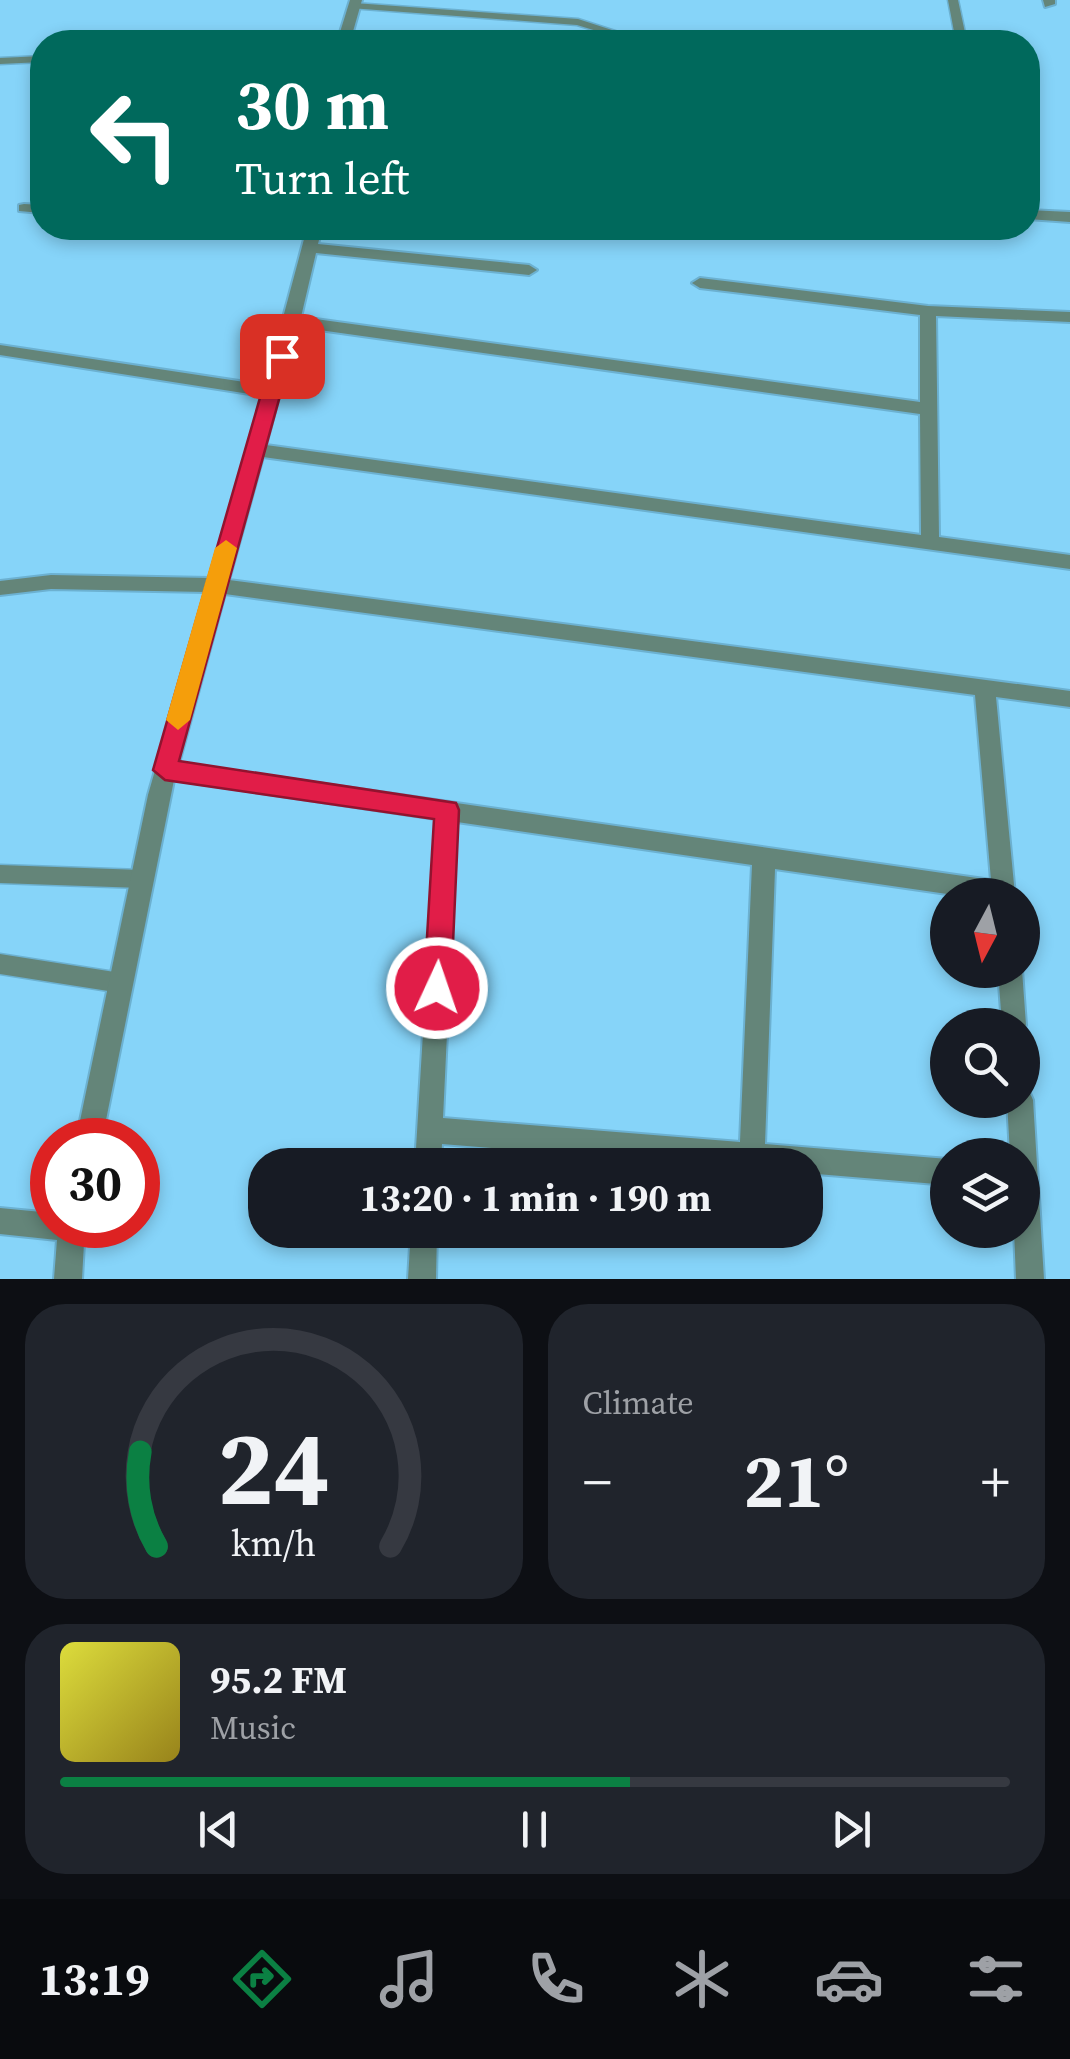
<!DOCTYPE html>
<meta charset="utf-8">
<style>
body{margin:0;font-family:"Source Serif 4",serif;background:#20242c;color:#f1f3f6;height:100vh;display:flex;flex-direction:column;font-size:38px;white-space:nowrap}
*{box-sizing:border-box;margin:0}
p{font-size:32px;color:#9ea1a6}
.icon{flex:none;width:55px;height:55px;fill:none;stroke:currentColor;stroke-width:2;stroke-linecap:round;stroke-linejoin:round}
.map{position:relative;height:1279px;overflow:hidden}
.sheet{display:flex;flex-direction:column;gap:25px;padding:25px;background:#0d0f14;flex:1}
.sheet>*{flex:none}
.hud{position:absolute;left:30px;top:30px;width:1010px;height:210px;border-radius:40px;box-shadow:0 5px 15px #0003;background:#00695c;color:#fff;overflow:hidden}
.needle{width:65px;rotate:187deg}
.fabs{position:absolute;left:930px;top:878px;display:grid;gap:20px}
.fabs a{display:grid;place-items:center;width:110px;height:110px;border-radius:50%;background:#171b24;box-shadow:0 5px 15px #0003;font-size:50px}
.speed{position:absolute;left:30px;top:1118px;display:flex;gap:20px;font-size:50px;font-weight:700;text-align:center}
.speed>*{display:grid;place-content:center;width:130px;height:130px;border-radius:50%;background:#171b24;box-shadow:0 5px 15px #0003;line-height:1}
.speed .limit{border:15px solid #d22;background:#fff;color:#111}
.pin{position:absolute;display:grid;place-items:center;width:85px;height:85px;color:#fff;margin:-42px;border-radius:20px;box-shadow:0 5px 15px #0006}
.me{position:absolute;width:110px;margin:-55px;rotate:3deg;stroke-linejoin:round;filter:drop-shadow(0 0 8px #0008)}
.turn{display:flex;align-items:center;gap:35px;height:210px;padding:0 40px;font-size:45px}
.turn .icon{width:130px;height:130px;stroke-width:2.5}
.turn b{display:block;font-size:70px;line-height:85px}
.big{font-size:75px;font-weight:700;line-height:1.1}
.sheet .widget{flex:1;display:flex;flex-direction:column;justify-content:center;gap:15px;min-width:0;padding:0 35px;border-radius:40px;background:#20242c}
.sheet .dial{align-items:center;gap:0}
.dial svg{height:260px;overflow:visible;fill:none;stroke:#363941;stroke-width:7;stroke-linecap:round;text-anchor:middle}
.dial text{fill:#f1f3f6;stroke:none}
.song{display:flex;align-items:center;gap:30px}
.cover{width:120px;height:120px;border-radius:15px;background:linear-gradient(135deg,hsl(60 70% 55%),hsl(50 70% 35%))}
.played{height:10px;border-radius:5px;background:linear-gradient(90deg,#0b8043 60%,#363941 60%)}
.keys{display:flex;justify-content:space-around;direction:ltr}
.heat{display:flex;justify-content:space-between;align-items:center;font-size:55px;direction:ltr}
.sheet .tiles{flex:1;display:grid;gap:25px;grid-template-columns:1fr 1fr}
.widget:last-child{grid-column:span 2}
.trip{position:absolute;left:248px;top:1148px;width:575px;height:100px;border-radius:40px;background:#171b24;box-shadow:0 5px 15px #0003;font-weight:700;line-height:100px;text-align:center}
.menu{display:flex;height:160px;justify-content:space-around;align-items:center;background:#090b0e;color:#9ea1a6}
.menu .icon{width:70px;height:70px}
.menu .on{color:#0b8043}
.menu b{font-size:45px;color:#f1f3f6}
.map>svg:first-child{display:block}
</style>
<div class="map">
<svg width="1070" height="1279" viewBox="0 0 1070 1279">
<rect width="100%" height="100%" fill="#86d4f9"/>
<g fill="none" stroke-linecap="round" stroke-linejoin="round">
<defs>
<g id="service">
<path d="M948 0H958L967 42H956Z"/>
<path d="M354 3 578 19 649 42H633L577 25 350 8V4Z"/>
<path d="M42 56V62L0 64V58Z"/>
<path d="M0 865 141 870 148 873 151 879 148 885 141 888 0 883Z"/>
<path d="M0 954 121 973 128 976 132 983 128 990 121 993 0 974Z"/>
</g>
<g id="minor">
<path d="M350 0H362L350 42H337Z"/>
<path d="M1043 0H1055V4L1045 7Z"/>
<path d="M24 204 42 205V213L19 211V205Z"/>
<path d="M1028 210 1070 212V222L1028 219Z"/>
<path d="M307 228H322L318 244 529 265 537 270 529 275 316 253 301 317 920 402V315L700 288 692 283 700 278 928 306 1070 312V322L936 316 939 537 1070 555V569L263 457 229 580 1070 691V707L996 697 1015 895H954L775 869 765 1144 948 1159V1185L805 1173V1165H701L442 1144 441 1165H415L436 819 174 780 102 1140H76L148 795 206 592 51 589 0 595V581L51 575 210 578 262 396 0 355V345L265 385ZM298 327 920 414 921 535 266 445ZM225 594 975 695 991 880 179 763ZM457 822 752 865 740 1142 443 1118Z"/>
<path d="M998 970H1022L1026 1025 1022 1033V1025H1002Z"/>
<path d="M1022 1089 1029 1091 1033 1100 1044 1279H1016L1014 1230H1022V1155H1010L1007 1100H1022Z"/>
<path d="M0 1208 52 1213V1225H85L82 1279H54L57 1240 0 1234Z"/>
<path d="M411 1230H437L436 1279H408Z"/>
</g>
</defs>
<!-- service casing -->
<use href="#service" stroke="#6cb1d1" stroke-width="3"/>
<!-- minor casing -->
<use href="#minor" stroke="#6cb1d1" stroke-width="4"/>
<!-- service -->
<use href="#service" fill="#648579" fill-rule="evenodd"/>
<!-- minor -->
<use href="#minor" fill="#648579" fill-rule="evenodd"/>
</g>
<!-- route -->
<path fill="#e11d48" stroke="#92132f" stroke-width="2.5" d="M282 350 291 356 179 761 456 803 459 810 451 988 447 997 437 1001 428 997 424 988 434 819 165 780 153 770 272 356Z"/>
<!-- slow -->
<path fill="#f59e0b" d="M226 540 237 548 190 720 178 730 166 720 215 548Z"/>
</svg>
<div class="fabs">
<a><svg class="needle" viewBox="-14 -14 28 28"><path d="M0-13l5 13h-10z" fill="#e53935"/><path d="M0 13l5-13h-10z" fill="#9ea1a6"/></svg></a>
<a><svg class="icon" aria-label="search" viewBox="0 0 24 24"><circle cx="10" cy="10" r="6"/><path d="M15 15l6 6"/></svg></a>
<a><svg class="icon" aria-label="layers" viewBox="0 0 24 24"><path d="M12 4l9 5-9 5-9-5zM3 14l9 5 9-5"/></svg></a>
</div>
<div class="speed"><div class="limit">30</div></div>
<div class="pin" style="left:282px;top:356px;background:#d93025"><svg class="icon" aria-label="arrive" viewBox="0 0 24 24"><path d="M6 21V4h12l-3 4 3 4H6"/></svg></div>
<svg class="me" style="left:437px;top:988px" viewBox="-20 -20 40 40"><circle r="17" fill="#e11d48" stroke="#fff" stroke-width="3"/><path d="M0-11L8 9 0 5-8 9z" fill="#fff"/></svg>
<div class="trip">13:20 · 1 min · 190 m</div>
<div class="hud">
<div class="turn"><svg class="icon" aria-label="left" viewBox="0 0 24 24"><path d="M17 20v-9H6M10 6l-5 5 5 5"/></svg><div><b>30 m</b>Turn left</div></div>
</div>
</div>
<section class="sheet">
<div class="tiles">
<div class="widget dial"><svg viewBox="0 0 100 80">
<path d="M14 69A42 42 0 1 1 86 69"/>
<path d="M14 69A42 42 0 0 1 9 40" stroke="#0b8043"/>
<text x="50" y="56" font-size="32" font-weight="700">24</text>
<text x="50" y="72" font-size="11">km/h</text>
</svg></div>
<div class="widget"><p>Climate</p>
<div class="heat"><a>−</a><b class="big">21°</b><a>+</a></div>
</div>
<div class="widget">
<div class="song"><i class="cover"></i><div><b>95.2 FM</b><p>Music</p></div></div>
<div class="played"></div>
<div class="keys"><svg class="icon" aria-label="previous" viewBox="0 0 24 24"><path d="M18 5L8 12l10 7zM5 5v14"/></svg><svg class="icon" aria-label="pause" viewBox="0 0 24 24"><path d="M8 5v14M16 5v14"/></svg><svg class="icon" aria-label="next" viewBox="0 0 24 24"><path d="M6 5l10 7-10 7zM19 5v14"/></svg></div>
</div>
</div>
</section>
<nav class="menu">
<b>13:19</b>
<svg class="icon on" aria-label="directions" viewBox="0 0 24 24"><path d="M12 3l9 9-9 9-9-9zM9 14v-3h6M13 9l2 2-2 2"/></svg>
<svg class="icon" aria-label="music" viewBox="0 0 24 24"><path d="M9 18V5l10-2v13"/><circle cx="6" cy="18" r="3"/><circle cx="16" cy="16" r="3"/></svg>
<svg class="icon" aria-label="phone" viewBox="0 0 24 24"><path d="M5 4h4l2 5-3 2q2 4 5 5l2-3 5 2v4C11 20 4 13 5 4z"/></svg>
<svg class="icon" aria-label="climate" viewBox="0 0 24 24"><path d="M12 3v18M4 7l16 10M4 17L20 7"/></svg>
<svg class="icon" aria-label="car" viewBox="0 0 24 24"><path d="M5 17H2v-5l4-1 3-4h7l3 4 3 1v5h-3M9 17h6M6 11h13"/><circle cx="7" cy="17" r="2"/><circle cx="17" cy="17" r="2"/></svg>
<svg class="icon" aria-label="filters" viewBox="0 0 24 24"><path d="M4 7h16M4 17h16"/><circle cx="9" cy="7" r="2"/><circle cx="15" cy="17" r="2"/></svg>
</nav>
